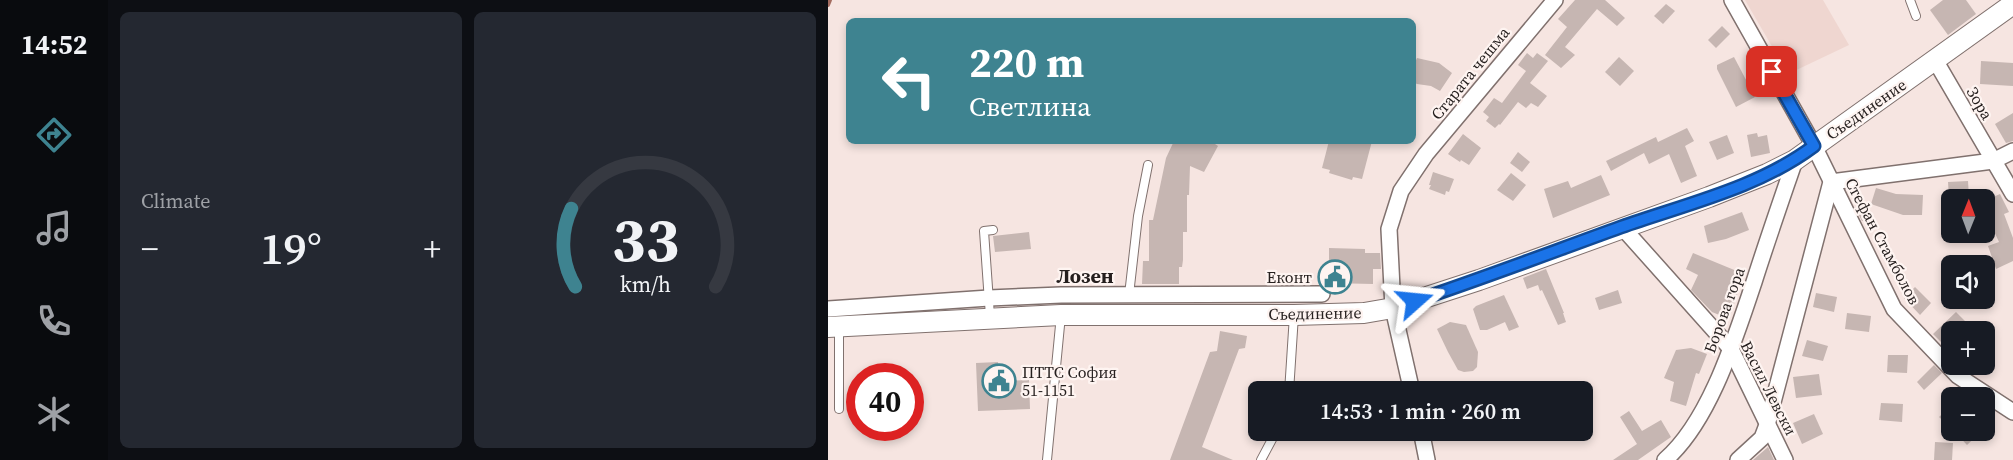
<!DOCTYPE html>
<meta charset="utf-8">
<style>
body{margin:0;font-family:"Source Serif 4",serif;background:#242831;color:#f1f3f6;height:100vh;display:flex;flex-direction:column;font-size:22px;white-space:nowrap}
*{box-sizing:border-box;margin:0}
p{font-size:20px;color:#9ea1a6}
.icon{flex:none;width:33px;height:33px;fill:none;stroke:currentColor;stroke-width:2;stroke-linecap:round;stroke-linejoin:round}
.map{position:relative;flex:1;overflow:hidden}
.panel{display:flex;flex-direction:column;gap:12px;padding:12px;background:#0d0f14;width:720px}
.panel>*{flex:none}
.hud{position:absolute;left:18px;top:18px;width:570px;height:126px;border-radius:9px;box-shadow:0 3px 9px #0003;background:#3e8390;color:#fff;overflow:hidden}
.needle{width:39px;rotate:1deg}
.tools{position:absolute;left:1113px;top:189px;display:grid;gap:12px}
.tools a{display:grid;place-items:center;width:54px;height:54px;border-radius:9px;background:#171b24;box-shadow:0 3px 9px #0003;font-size:30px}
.speed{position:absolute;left:18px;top:363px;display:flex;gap:12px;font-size:30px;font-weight:700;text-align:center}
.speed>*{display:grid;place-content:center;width:78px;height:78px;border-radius:50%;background:#171b24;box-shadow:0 3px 9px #0003;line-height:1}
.speed .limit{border:9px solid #d22;background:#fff;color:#111}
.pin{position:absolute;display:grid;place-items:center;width:51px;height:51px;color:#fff;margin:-26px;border-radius:12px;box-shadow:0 3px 9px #0006}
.me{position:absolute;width:66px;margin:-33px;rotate:72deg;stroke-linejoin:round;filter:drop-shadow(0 0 4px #0008)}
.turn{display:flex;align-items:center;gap:21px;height:126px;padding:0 24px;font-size:27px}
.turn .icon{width:78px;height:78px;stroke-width:2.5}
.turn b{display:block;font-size:42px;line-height:51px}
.big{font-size:45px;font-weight:600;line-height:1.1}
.panel .card{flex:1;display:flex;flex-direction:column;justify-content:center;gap:9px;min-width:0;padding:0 21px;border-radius:9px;background:#242831}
.panel .dial{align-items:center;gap:0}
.dial svg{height:156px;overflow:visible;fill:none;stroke:#363941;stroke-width:7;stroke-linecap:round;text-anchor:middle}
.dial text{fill:#f1f3f6;stroke:none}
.heat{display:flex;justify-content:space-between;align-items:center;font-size:33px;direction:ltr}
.panel .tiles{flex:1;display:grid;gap:12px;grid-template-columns:repeat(2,1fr)}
.trip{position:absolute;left:420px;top:381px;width:345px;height:60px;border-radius:9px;background:#171b24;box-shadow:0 3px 9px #0003;font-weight:600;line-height:60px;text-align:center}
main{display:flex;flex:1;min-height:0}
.tabs{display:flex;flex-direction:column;width:108px;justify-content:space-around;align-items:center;background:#090b0e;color:#9ea1a6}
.tabs .icon{width:42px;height:42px}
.tabs .selected{color:#3e8390}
.tabs b{font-size:27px;color:#f1f3f6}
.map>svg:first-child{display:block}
</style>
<main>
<nav class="tabs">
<b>14:52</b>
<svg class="icon selected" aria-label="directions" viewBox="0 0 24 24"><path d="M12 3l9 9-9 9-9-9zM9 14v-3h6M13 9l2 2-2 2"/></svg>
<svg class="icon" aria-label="music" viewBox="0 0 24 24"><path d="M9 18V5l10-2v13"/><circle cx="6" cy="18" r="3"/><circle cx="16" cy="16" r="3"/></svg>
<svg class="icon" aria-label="phone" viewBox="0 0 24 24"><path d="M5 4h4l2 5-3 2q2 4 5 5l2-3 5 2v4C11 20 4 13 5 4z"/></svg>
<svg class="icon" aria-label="climate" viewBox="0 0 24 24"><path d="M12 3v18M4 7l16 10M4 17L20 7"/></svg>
</nav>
<section class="panel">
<div class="tiles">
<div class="card"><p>Climate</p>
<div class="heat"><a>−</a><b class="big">19°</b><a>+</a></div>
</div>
<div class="card dial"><svg viewBox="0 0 100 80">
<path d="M14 69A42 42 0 1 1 86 69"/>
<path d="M14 69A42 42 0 0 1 12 29" stroke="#3e8390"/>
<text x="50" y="56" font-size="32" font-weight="700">33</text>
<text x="50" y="72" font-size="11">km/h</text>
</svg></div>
</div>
</section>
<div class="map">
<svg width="1185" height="460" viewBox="0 0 1185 460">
<rect width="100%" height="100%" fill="#f6e5e1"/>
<!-- built -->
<path fill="#efd6d0" d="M917 0H995L1021 45 960 74Z"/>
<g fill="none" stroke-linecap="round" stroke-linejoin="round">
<!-- stream -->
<path stroke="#a46c60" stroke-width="4" d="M0 5 2 0"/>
</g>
<!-- building -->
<g fill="#c6b6b2">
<path d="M747 0H777L797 18 789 26 769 9 737 47 747 55 733 68 717 55 739 27 730 19Z"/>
<path d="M1115 0H1138L1148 14 1120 35 1102 10Z"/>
<path d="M838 4 847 11 835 24 826 16Z"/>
<path d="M894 26 902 34 888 48 880 40Z"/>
<path d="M699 53 705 58 709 53 720 61 702 83 719 96 710 107 703 103 698 108 690 102 672 125 671 124 667 128 658 121 661 117 655 112 666 98 674 103 698 71 690 65Z"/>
<path d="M791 57 806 71 792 86 777 72Z"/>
<path d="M906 57 927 97 908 107 889 69V65Z"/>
<path d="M589 58 611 63 624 73 612 91 603 86 589 84 585 82V67Z"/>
<path d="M1153 61 1185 63V86L1152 84Z"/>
<path d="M1185 113V141L1178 143 1167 124Z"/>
<path d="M859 128 866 141 857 146 869 176 853 183 841 154 821 164 816 153 783 171 778 161 828 137 830 142Z"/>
<path d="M929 133 930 137 939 135 942 153 923 157 919 135Z"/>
<path d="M635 134 653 148 641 165 633 160 632 162 620 154Z"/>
<path d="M899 135 906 153 889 160 881 142Z"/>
<path d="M346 141H389L387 144 390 146 376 172 362 166 361 195H359V232H355V260L354 267H351V284H314L315 261H321V220H325L338 158Z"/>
<path d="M501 141H544L534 179 525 177 524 180 501 173 502 170 494 168Z"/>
<path d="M690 152 702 162 694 172 682 163Z"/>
<path d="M605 172 626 179 621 192 618 191 617 195 601 189 603 185H601Z"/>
<path d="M683 173 698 185 685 201 669 190Z"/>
<path d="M773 175 782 195 725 218 716 189 740 181 743 188Z"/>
<path d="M1140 181 1141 198 1121 199 1120 182Z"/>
<path d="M1048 188 1068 194 1095 195 1094 215H1075L1043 204Z"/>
<path d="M1172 194 1181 212 1176 214 1185 238V261L1168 269 1160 246 1171 242 1160 218 1162 217 1156 201Z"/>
<path d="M1032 205 1039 219 1034 221 1027 208Z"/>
<path d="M914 212 921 230 898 239 880 243 876 226Z"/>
<path d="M201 232 203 249 167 252 165 236Z"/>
<path d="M501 248 537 249V253H552L553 269H545V284L501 283Z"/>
<path d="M865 253 916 274 901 319 884 312 863 290 870 275 858 269Z"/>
<path d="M718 269 736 313H735L738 322 730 325 714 290 712 291 710 285 699 289 695 278Z"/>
<path d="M1087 287 1103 303 1092 315 1076 298Z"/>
<path d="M790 290 794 303 771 310 767 298Z"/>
<path d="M988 293 1009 297 1006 312 985 307Z"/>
<path d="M676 295 691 327 681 331 677 322 659 330H652L645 309 648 306Z"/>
<path d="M1128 312 1138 322 1136 325 1143 332H1124V353L1105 334Z"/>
<path d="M1019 313 1043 316 1041 332 1017 329Z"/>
<path d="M622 322 638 325 650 352 649 367 645 371 636 372 630 370 620 352 609 329Z"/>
<path d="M392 331 419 336 417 348 411 349 374 447 405 460H342L382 352 389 351Z"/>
<path d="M979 340 1000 346 995 361 974 356Z"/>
<path d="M863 348 879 354 871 374 868 373 858 406 842 401 846 382 836 378 848 350Z"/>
<path d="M1060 355H1080L1079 373 1059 372Z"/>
<path d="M170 362 171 381 201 380 202 409 150 411 148 363Z"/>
<path d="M1106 365 1114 373 1096 390 1089 382Z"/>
<path d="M991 374 994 395 968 398 965 377Z"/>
<path d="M1053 403 1075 404 1074 422 1051 420Z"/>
<path d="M1124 405V429L1111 417Z"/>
<path d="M801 411 814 431 833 420 843 437 810 460H785L809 444 792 417Z"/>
<path d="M986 414 995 434 974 444 965 423Z"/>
<path d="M1125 430H1155L1139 445Z"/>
<path d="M1107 442 1125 443 1124 460H1106Z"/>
<path d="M940 447 946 460H925Z"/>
</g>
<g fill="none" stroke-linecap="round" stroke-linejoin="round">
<defs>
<g id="service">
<path d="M1082 0 1088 16"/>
<path d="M301 295 310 216 320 165"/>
<path d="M162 316 156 231 165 230"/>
<path d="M11 327V409"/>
<path d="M461 392 466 315"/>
<path d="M219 460 233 315"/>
<path d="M433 460 449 430"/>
</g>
<g id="minor">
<path d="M904 0 986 146 1066 309 1130 376 1185 412"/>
<path d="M1107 60 1185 194"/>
<path d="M794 227 903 349 957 460"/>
<path d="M0 309 161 298 233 295 494 294"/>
<path d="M584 392 565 308 561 229 573 191 598 154 727 0"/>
<path d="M593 430 599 460"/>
<path d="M837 460C882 421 907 338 926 282 939 241 953 201 967 160"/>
<path d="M910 460 934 438 939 425 1003 182 1165 161 1185 151"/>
</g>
<path id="tertiary" d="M0 327 233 315H466L536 313 565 308 651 280 881 197 939 174 967 160 1185 4"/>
</defs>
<!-- service casing -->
<use href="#service" stroke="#80716e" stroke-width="10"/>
<!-- minor casing -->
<use href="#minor" stroke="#80716e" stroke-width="18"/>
<!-- tertiary casing -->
<use href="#tertiary" stroke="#80716e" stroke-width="22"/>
<!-- service -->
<use href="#service" stroke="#fff" stroke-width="8"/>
<!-- minor -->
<use href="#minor" stroke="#fff" stroke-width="15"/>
<!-- tertiary -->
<use href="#tertiary" stroke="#fff" stroke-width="20"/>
</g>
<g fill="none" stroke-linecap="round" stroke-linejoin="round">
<defs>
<path id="route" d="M587 301C656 278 724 252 793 227 858 204 930 188 986 146L944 72"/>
</defs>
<!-- route casing -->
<use href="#route" stroke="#114b97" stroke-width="15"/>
<!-- route -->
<use href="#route" stroke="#1a73e8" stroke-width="10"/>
</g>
<!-- icons -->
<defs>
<symbol id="civic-ring" viewBox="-11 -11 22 22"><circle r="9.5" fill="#fef4f1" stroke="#3e8390" stroke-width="1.5"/><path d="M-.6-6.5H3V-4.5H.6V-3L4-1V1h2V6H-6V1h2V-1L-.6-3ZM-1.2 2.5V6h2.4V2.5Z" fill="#3e8390"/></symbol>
</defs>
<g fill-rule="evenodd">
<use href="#civic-ring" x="488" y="258" width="38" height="38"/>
<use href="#civic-ring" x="152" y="362" width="38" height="38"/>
</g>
<g text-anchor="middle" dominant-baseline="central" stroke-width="4.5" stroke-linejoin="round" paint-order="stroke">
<!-- street labels -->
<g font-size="16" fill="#251f1e" stroke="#fef4f1">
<text transform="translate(642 73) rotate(-51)">Старата чешма</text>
<text transform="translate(1152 103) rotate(60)">Зора</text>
<text transform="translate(1038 109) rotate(-35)">Съединение</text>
<text transform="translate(1055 241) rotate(62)">Стефан Стамболов</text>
<text transform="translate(896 310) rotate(-70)">Борова гора</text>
<text transform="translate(487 313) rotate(-1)">Съединение</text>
<text transform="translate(941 388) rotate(63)">Васил Левски</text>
</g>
<!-- poi labels -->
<g font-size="16" fill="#251f1e" stroke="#fef4f1" text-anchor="end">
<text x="484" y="277">Еконт</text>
<text x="194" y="372" text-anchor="start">ПТТС София<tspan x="194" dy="18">51-1151</tspan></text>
</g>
<!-- quarter labels -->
<g font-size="20" font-weight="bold" fill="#251f1e" stroke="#fef4f1">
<text x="257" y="276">Лозен</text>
</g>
</g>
</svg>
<div class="tools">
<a><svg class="needle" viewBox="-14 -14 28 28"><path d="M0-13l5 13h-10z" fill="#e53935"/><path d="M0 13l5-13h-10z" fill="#9ea1a6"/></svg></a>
<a><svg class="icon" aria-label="sound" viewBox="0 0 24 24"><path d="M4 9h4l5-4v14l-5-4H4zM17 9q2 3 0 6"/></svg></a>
<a>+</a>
<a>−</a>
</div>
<div class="speed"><div class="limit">40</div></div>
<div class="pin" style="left:944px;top:72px;background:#d93025"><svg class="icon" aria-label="arrive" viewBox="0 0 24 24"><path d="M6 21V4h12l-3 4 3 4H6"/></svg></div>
<svg class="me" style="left:587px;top:301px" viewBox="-20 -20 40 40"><path d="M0-17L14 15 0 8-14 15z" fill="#1a73e8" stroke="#fff" stroke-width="4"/></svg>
<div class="trip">14:53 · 1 min · 260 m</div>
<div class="hud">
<div class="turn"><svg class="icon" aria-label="left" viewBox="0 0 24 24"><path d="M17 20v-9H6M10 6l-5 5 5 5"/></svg><div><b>220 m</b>Светлина</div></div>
</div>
</div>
</main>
